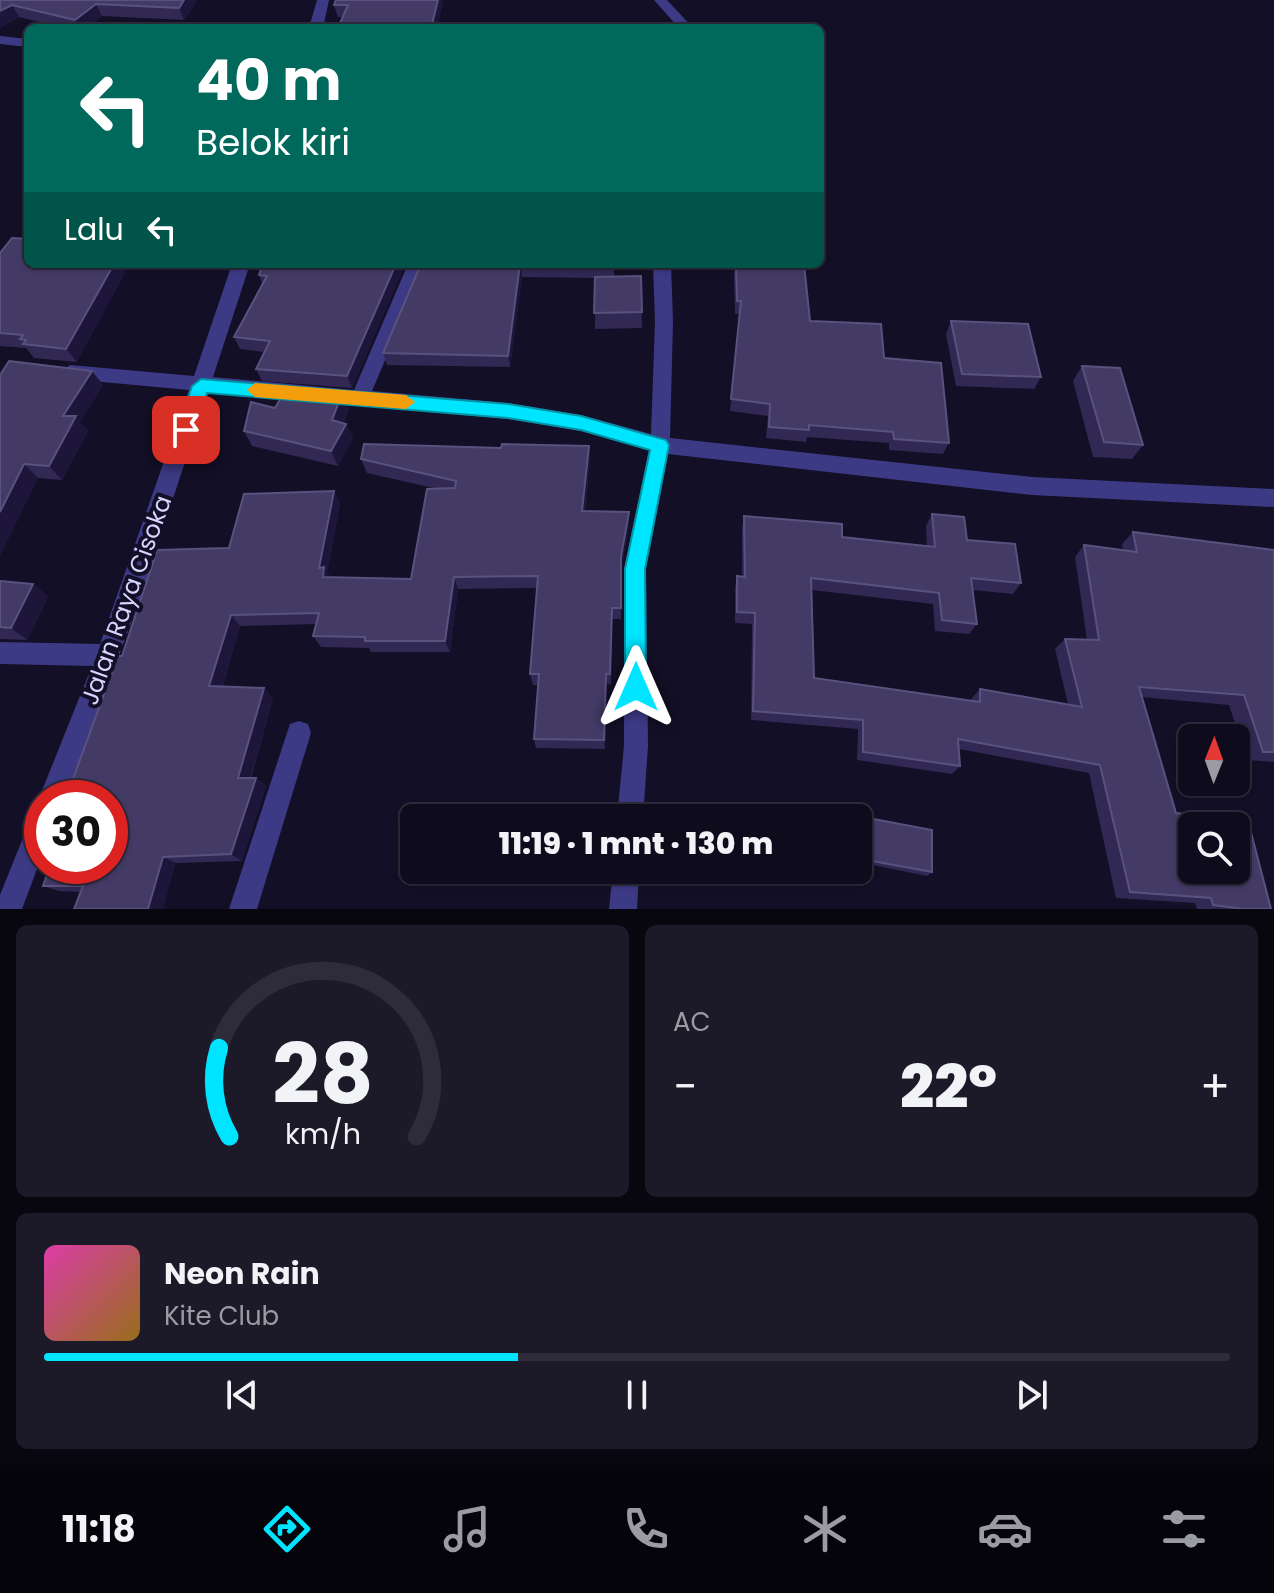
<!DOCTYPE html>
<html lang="id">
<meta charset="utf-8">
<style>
body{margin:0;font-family:Poppins,sans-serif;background:#1c1929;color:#f1f3f6;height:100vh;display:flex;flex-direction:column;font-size:30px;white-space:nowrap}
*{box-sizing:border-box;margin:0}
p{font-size:26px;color:#9b9ba3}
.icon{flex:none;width:44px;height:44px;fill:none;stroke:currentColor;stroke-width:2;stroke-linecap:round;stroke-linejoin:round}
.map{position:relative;height:909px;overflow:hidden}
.side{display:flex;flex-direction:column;gap:16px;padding:16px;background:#08060f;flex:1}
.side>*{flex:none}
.banner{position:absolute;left:24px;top:24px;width:800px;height:244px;border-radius:12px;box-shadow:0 2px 6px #0004,0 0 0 2px #2e2b3b;background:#00695c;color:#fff;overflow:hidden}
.needle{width:52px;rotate:1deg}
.fabs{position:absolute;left:1178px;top:724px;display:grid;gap:16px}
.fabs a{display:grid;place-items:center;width:72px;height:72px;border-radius:12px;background:#0e0b1c;box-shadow:0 2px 6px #0004,0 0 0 2px #2e2b3b;font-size:40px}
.speed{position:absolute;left:24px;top:780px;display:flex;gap:16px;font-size:40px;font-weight:700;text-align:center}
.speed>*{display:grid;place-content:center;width:104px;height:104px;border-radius:50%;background:#0e0b1c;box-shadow:0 2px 6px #0004,0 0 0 2px #2e2b3b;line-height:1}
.speed .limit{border:12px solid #d22;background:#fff;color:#111}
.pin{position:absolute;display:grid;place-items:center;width:68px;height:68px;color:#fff;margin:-34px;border-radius:16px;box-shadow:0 4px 12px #0006}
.me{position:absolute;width:88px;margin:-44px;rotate:0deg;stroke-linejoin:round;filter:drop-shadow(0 0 6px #0008)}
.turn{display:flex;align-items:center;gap:28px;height:168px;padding:0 40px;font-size:36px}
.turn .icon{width:104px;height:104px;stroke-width:2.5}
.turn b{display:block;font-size:56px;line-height:68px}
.then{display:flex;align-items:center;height:76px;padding:0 40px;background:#0003;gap:16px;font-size:30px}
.big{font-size:60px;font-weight:800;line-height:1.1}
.side .tile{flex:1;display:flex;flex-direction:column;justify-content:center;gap:12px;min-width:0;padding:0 28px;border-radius:12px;background:#1c1929}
.side .dial{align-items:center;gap:0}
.dial svg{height:208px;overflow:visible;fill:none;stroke:#2e2b3b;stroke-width:7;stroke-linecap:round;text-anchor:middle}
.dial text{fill:#f1f3f6;stroke:none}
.song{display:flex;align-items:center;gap:24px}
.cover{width:96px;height:96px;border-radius:12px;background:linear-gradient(135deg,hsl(320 70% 55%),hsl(40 70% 35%))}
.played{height:8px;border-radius:4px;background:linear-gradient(90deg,#00e5ff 40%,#2e2b3b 40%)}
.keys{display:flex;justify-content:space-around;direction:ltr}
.heat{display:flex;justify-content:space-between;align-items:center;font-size:44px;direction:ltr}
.side .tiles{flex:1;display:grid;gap:16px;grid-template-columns:1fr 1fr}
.tile:last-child{grid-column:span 2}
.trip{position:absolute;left:400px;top:804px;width:472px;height:80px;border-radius:12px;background:#0e0b1c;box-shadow:0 2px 6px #0004,0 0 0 2px #2e2b3b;font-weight:800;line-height:80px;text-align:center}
.dock{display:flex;height:128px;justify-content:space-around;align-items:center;background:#06040b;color:#9b9ba3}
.dock .icon{width:56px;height:56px}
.dock .current{color:#00e5ff}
.dock b{font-size:36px;color:#f1f3f6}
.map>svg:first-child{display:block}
</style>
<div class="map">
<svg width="1274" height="909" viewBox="0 0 1274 909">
<rect width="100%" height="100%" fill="#130f26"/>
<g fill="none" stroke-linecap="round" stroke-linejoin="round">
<!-- minor -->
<g fill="#3d3a85" fill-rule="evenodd">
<path d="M317 0H329L323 28H309Z"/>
<path d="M654 0H667L693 28H679Z"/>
<path d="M0 36 28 39V47L0 44Z"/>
<path d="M232 264H250L213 377 354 390 408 264H426L372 391 508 403 581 415 651 434 655 322 653 264H671L673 322 670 438 1032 477 1274 489V507L1032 495 668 454 646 569 648 746 643 818H617L624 746V569L649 450 581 431 508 419 208 392 139 602 65 798H42V804L39 798 92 666 0 664V642L100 644 189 390 70 379 61 372 70 365 194 376Z"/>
<path d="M299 721 308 724 311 733 257 909H229L287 733 290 724Z"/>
<path d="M42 809V856L22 909H0V895L33 813Z"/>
<path d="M613 870H639L637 909H609Z"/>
</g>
</g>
<!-- wall -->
<g fill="#312854">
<path d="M0 0H197L184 20 102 16 87 28H64L19 17 0 28Z"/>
<path d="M336 0H443L437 28H338L343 17H338L334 5Z"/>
<path d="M0 253 77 362 34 358 26 348 0 346Z"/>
<path d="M263 264H405L352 388 262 381 256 369 264 352 240 349 234 337 262 283 259 275Z"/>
<path d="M421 264H614V277L641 276 642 328 595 329V278L522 277 510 367 387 365 383 353Z"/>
<path d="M735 264 810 321 884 358 949 443 943 454 889 450V443L807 437 806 442 766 438 768 416 730 411 739 314H735L734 275Z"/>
<path d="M951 321 1041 377 1034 389 956 386 946 334Z"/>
<path d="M1082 366 1143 445 1132 459 1093 457 1073 381Z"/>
<path d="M92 371 103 385 80 422 88 431 62 480 38 478 0 555V375Z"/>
<path d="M275 408 349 409 344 423 346 424 353 438 338 466 252 446 244 431Z"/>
<path d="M589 446 590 459 585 511 629 512V525L621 569V619H612L611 684H607L605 749 536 748 534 739 538 685H533L530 674 537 588 458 589 450 652H371L369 648 321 647 313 636 316 624 240 626 223 686 273 698 251 778H256L266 786 242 861 176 863 81 892 59 891 43 886 110 866 122 656 229 548 334 491 340 504 327 572 331 578 411 579 438 489 367 473 361 459 501 448Z"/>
<path d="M932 514 1021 583 1013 594 973 590 977 624 969 634 935 631 933 604 812 590 814 678 972 701V698L980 689 1068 704 1055 649 1065 639 1087 640 1075 557 1084 545 1123 550 1122 544 1133 532 1274 550V762L1247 760 1229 705 1142 697 1176 813 1271 909H1197L1195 903 1116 898 1089 773 959 749 960 766 952 774 857 760 858 729 751 720 752 624 735 623V588L737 576 742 577V528L744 516 842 537 927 546 926 526Z"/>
<path d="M0 582 33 584 48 597 27 640 0 639Z"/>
<path d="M863 817 932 872 927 876 858 862 859 821Z"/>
</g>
<!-- shaded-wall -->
<g fill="#1d163a">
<path d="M184 0H197L184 20 179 8Z"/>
<path d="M438 0H443L437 28H431Z"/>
<path d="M96 4 102 16 87 28H79L75 20Z"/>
<path d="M12 5 19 17 0 28V11Z"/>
<path d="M114 264H130L77 362 66 349Z"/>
<path d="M396 264H405L352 388 347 376Z"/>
<path d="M520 264 522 277 510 367 508 356Z"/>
<path d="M92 371 103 385 80 422 88 431 62 480 49 466 63 416Z"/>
<path d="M342 394 349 409 339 435 332 420Z"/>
<path d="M346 424 353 438 338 466 331 451Z"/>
<path d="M589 446 590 459 583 524 582 511Z"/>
<path d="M24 464 38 478 0 555V512Z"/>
<path d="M334 491 340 504 327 572 332 579 323 577 319 568Z"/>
<path d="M629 512V525L621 569V619V557Z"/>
<path d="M454 577 458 589 450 652 445 641Z"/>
<path d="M33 584 48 597 27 640 11 628Z"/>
<path d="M231 615 240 626 220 696 209 686Z"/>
<path d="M606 674 607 684 605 749 604 740Z"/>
<path d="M264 688 273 698 248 786 238 778Z"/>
<path d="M256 778 266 786 242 861 231 854Z"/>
<path d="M163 857 176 863 163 909H148Z"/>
</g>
<!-- building -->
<g fill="#433a66" stroke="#5a527e" stroke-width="2" fill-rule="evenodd">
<path d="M0 0H184L179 8 96 4 75 20 12 5 0 11Z"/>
<path d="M336 0H438L431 28H338L348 5H334Z"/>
<path d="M12 238 28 239V264H114L66 349 23 344 26 340 20 339 23 335 0 333V253Z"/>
<path d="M263 264H396L347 376 256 369 270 341 234 337 267 276 259 275Z"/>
<path d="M421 264H614V265L520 264 508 356 383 353Z"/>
<path d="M736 264H804L810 321 881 324 884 358 941 363 949 443 894 439 893 432 809 425V430L769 427 770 404 731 399 741 301H737Z"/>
<path d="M641 276 642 312 594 313 595 277Z"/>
<path d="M951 321 1028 324 1041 377 962 374Z"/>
<path d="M9 361 92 371 63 416H76L49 466 24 464 0 512V375Z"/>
<path d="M1082 366 1120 368 1143 445 1104 442Z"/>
<path d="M286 389 342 394 332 420 346 424 331 451 244 431 251 402 275 408Z"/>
<path d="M364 444 501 448 502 444 589 446 582 511 629 512 621 557V608H612L610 674H606L604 740 534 739 539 674H530L538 576 454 577 445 641H365V637L313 636 319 613 231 615 209 686 264 688 238 778H256L231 854 163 857 148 909H74L83 886H43L50 866H110V798H66L118 656H122L157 550 229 548 244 494 334 491 319 568 324 567 323 577 411 579 427 489 455 488 456 481 361 459Z"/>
<path d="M932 514 964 517 967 540 1015 544 1021 583 971 578 977 624 942 620 939 593 811 578 814 678 980 702V689L1082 707 1065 639 1099 640 1084 545 1137 552 1133 532 1274 550V752H1263L1244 695 1139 687 1176 813 1248 821 1271 909H1244L1213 905 1211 898 1130 892 1100 765 958 739 960 766 863 752V720L753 711 755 613 737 612V576L745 577 744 516 842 524V537L935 547ZM1192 826H1236V870H1192Z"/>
<path d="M0 581 33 584 11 628 0 627Z"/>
<path d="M863 817 932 830V872L861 859Z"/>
</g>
<!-- route -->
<path fill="#00e5ff" stroke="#0095a6" stroke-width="2" d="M201 379 508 404 581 416 666 440 669 445 645 569 646 687 643 694 636 697 628 694 625 687V569L650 450 581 430 508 418 207 393 195 430 186 437 177 430 192 386Z"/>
<!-- slow -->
<path fill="#f59e0b" d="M255 383 406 395 415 402 406 409 255 397 247 390Z"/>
<g text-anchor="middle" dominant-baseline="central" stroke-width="8" stroke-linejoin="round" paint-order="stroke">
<!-- street labels -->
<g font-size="24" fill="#d9d4ff" stroke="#130f26">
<text transform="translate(126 600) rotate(-70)">Jalan Raya Cisoka</text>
</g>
</g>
</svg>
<div class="fabs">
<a><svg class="needle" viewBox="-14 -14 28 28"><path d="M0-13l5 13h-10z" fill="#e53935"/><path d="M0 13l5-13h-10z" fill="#9b9ba3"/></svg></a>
<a><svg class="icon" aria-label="search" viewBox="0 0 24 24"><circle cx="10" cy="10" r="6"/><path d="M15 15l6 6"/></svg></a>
</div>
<div class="speed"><div class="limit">30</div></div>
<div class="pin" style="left:186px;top:430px;background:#d93025"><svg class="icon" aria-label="arrive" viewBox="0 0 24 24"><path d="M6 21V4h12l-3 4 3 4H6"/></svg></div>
<svg class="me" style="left:636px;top:687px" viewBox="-20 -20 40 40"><path d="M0-17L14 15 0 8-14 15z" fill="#00e5ff" stroke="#fff" stroke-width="4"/></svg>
<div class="trip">11:19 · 1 mnt · 130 m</div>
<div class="banner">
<div class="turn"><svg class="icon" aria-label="left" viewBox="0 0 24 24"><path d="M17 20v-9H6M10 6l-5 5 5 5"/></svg><div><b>40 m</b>Belok kiri</div></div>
<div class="then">Lalu<svg class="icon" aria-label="left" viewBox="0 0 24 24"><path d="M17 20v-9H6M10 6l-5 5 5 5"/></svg></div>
</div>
</div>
<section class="side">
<div class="tiles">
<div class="tile dial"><svg viewBox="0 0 100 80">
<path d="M14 69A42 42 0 1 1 86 69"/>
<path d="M14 69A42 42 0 0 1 10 35" stroke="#00e5ff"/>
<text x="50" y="56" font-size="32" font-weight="700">28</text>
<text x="50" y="72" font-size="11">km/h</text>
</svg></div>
<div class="tile"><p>AC</p>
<div class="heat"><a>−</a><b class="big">22°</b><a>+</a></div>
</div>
<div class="tile">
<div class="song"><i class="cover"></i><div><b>Neon Rain</b><p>Kite Club</p></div></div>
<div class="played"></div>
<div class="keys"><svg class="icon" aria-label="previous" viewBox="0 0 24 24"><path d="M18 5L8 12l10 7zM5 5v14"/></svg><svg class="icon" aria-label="pause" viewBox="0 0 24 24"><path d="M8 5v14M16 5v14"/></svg><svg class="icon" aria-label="next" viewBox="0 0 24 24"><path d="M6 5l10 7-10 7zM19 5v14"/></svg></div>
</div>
</div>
</section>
<nav class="dock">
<b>11:18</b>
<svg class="icon current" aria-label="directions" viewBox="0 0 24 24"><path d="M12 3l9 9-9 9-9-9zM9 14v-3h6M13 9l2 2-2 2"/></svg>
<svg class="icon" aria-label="music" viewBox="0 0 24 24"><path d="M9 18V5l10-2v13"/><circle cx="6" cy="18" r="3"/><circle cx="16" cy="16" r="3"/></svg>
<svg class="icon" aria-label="phone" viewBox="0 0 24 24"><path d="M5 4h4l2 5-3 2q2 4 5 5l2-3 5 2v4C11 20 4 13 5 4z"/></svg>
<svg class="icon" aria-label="climate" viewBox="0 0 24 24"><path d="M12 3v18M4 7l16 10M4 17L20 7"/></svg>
<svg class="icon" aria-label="car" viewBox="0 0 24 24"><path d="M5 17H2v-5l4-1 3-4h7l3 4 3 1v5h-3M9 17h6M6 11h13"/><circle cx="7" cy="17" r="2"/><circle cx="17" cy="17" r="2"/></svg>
<svg class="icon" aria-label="filters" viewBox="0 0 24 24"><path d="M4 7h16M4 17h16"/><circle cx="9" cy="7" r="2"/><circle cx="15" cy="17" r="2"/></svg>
</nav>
